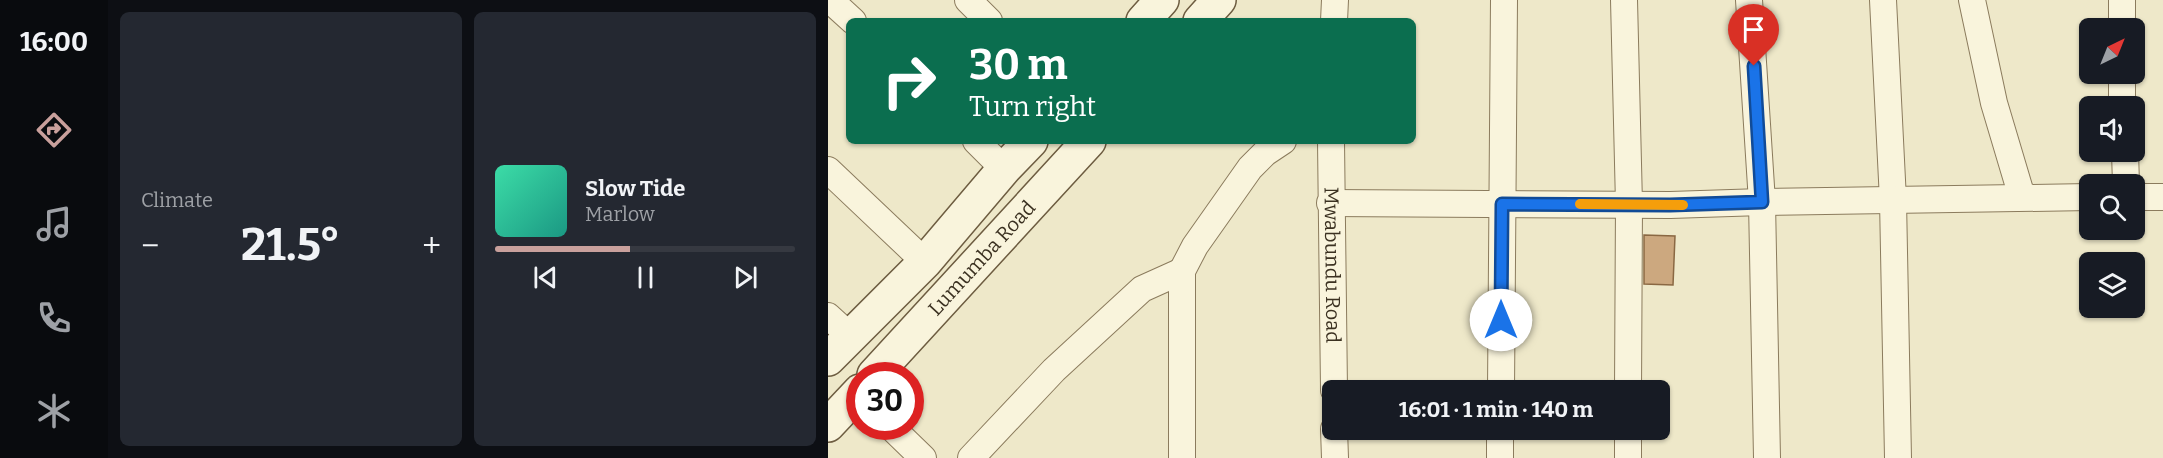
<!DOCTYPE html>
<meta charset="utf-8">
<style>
body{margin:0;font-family:Bitter,serif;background:#242831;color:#f1f3f6;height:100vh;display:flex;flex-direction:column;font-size:22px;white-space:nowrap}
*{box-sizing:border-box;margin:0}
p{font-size:20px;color:#9ea1a6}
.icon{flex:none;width:33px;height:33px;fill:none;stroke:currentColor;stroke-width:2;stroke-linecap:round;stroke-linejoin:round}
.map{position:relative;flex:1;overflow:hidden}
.drawer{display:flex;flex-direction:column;gap:12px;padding:12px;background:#0d0f14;width:720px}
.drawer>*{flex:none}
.banner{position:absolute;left:18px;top:18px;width:570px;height:126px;border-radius:9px;box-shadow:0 2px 4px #0004;background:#0b6e4f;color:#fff;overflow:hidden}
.needle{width:39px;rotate:43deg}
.tools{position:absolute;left:1251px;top:18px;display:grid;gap:12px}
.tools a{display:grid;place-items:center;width:66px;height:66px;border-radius:9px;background:#171b24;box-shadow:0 2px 4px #0004;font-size:30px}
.speed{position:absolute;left:18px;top:362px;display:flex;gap:12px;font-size:30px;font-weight:700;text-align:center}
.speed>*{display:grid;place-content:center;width:78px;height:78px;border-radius:50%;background:#171b24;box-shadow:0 2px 4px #0004;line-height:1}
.speed .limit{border:9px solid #d22;background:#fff;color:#111}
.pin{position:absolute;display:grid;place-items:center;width:51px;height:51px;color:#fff;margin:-62px -26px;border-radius:50% 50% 50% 0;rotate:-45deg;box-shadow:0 0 6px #0007}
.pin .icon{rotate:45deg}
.me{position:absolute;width:66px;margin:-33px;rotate:0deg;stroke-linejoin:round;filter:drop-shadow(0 0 4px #0008)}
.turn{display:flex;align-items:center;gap:21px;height:126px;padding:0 24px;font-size:27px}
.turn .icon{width:78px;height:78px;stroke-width:2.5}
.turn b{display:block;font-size:42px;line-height:51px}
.big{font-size:45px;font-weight:700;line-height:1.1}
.drawer .card{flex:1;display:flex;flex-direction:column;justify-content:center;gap:9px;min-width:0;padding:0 21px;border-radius:9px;background:#242831}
.song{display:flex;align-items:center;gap:18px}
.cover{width:72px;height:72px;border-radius:9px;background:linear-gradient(135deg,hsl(160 70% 55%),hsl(170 70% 35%))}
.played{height:6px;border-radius:3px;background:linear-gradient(90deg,#c9a09c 45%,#363941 45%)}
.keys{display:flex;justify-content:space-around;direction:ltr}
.heat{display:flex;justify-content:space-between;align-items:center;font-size:33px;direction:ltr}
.drawer .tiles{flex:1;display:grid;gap:12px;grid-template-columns:repeat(2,1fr)}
.trip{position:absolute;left:494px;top:380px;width:348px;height:60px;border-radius:9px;background:#171b24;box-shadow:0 2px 4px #0004;font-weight:700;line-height:60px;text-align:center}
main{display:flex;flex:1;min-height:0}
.tabs{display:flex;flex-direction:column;width:108px;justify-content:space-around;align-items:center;background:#090b0e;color:#9ea1a6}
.tabs .icon{width:42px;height:42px}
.tabs .active{color:#c9a09c}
.tabs b{font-size:27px;color:#f1f3f6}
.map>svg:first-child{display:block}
</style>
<main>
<nav class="tabs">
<b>16:00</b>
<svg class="icon active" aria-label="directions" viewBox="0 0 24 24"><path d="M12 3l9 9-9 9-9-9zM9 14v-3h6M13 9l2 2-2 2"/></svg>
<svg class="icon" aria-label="music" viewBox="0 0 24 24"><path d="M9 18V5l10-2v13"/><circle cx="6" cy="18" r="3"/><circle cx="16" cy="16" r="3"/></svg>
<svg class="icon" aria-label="phone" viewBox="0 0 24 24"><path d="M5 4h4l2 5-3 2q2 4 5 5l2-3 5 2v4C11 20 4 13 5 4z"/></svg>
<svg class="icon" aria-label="climate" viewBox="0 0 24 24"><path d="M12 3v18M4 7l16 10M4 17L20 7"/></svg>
</nav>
<section class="drawer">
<div class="tiles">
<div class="card"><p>Climate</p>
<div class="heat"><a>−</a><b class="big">21.5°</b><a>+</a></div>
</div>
<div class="card">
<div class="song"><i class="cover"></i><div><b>Slow Tide</b><p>Marlow</p></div></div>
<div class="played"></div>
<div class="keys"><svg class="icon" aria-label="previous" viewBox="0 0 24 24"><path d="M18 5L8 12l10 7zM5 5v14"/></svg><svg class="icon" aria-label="pause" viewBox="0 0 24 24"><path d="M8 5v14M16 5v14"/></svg><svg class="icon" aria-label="next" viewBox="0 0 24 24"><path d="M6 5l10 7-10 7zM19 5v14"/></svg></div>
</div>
</div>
</section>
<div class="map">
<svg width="1335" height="458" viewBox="0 0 1335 458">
<rect width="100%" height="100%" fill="#eee8c9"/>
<!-- building -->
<path fill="#cca87f" stroke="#8a6843" stroke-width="1.5" d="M816 235 847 236 845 285 816 284Z"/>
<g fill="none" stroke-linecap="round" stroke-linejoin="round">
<defs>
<g id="minor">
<path d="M2 0 25 21"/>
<path d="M140 0 161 21"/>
<path d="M796 0 801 204 800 390"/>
<path d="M921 0 934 202 939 458"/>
<path d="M1055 0 1065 200 1070 458"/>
<path d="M1144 0 1166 103 1194 197"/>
<path d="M1294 0V28"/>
<path d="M506 21 507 0"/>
<path d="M1294 74V106"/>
<path d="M148 141 176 169"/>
<path id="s1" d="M503 141 506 390"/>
<path d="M1297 152 1298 184"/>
<path d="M0 170 97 262"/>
<path d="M1306 197H1335"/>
<path d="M502 203 842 205 934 202 1262 197"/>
<path d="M0 316 22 336"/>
<path d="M673 390 676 0"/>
<path d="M62 426 95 458"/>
<path d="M506 429 507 458"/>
<path d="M143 458 226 370 314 289 354 271"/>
<path d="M354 458V271L367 246 422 168 437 153 455 141"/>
<path d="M672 458V429"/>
<path d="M800 458V429"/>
</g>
<g id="secondary">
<path d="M315 21 334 0"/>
<path d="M372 21 391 0"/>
<path d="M0 359 97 262 176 169 203 141"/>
<path id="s2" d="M46 375 261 141"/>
<path d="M0 425 32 391"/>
</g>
</defs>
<!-- minor casing -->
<use href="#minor" stroke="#8b7b5d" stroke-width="28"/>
<!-- secondary casing -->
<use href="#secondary" stroke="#6d5c40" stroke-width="36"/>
<!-- minor -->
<use href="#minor" stroke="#f9f4dc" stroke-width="26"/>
<!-- secondary -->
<use href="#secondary" stroke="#f9f4dc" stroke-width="33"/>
</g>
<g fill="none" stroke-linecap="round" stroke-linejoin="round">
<defs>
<path id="route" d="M673 320 674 204 842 205 934 202 926 66"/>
</defs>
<!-- route casing -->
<use href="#route" stroke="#114b97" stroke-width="15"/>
<!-- route -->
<use href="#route" stroke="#1a73e8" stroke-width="10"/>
<!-- slow -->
<path stroke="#f59e0b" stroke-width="10" d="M752 204 855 205"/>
</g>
<g text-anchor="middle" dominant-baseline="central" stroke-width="6" stroke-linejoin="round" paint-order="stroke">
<!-- street labels -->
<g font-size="20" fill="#3b3121" stroke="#f6f1d8">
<text stroke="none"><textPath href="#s2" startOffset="159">Lumumba Road</textPath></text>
<text stroke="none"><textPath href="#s1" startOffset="124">Mwabundu Road</textPath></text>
</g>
</g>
</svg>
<div class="tools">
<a><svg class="needle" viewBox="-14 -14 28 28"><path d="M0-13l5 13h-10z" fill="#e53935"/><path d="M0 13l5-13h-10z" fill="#9ea1a6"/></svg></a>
<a><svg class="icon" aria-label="sound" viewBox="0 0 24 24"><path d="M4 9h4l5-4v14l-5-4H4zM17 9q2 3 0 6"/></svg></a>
<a><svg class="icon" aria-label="search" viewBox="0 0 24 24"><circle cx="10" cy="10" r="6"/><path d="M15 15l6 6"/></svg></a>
<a><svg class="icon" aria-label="layers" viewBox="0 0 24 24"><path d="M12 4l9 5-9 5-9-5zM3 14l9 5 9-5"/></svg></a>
</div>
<div class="speed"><div class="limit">30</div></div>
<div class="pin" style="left:926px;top:66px;background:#d93025"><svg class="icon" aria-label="arrive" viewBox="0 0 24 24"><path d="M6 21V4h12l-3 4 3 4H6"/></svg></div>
<svg class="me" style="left:673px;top:320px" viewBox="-20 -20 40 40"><circle r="19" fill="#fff"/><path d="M0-13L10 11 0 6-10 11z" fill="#1a73e8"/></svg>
<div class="trip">16:01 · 1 min · 140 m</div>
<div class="banner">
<div class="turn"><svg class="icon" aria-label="right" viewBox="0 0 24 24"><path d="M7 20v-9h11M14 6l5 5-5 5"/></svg><div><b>30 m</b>Turn right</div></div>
</div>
</div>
</main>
